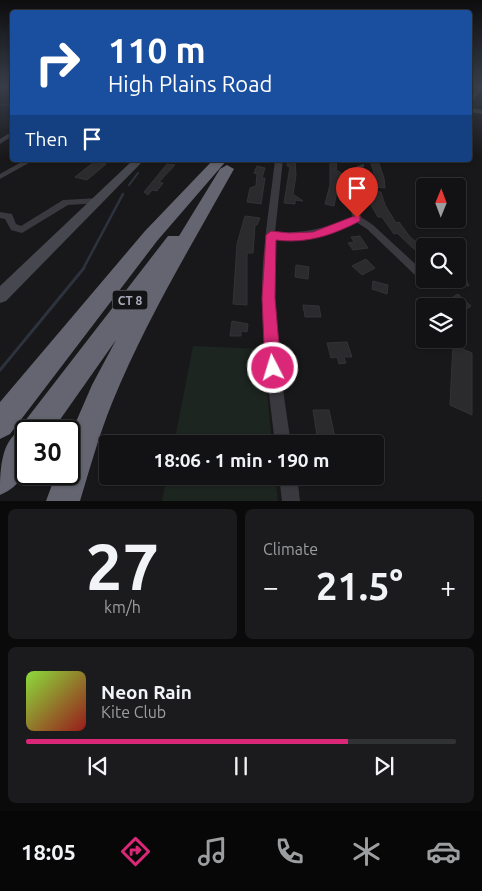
<!DOCTYPE html>
<meta charset="utf-8">
<style>
body{margin:0;font-family:Ubuntu,sans-serif;background:#1b1b1d;color:#f1f3f6;height:100vh;display:flex;flex-direction:column;font-size:19px;white-space:nowrap}
*{box-sizing:border-box;margin:0}
p{font-size:16px;color:#9c9ea0}
.icon{flex:none;width:28px;height:28px;fill:none;stroke:currentColor;stroke-width:2;stroke-linecap:round;stroke-linejoin:round}
.map{position:relative;height:501px;overflow:hidden}
.side{display:flex;flex-direction:column;gap:8px;padding:8px;background:#0a0a0b;flex:1}
.side>*{flex:none}
.hud{position:absolute;left:10px;top:10px;width:462px;height:152px;border-radius:5px;box-shadow:0 1px 4px #0004,0 0 0 1px #313234;background:#1a4fa0;color:#fff;overflow:hidden}
.needle{width:32px;rotate:1deg}
.tools{position:absolute;left:416px;top:178px;display:grid;gap:10px}
.tools a{display:grid;place-items:center;width:50px;height:50px;border-radius:5px;background:#121214;box-shadow:0 1px 4px #0004,0 0 0 1px #313234;font-size:25px}
.speed{position:absolute;left:15px;top:420px;display:flex;gap:10px;font-size:25px;font-weight:700;text-align:center}
.speed>*{display:grid;place-content:center;width:65px;height:65px;border-radius:50%;background:#121214;box-shadow:0 1px 4px #0004,0 0 0 1px #313234;line-height:1}
.speed .limit{border:2px solid #111;border-radius:8px;background:#fff;color:#111}
.pin{position:absolute;display:grid;place-items:center;width:42px;height:42px;color:#fff;margin:-51px -21px;border-radius:50% 50% 50% 0;rotate:-45deg;box-shadow:0 0 5px #0007}
.pin .icon{rotate:45deg}
.me{position:absolute;width:55px;margin:-28px;rotate:355deg;stroke-linejoin:round;filter:drop-shadow(0 0 4px #0008)}
.turn{display:flex;align-items:center;gap:18px;height:105px;padding:0 15px;font-size:22px}
.turn .icon{width:65px;height:65px;stroke-width:2.5}
.turn b{display:block;font-size:35px;line-height:42px}
.then{display:flex;align-items:center;height:48px;padding:0 15px;background:#0003;gap:10px;font-size:19px}
.big{font-size:38px;font-weight:700;line-height:1.1}
.side .widget{flex:1;display:flex;flex-direction:column;justify-content:center;gap:8px;min-width:0;padding:0 18px;border-radius:8px;background:#1b1b1d}
.side .dial{align-items:center;gap:0}
.dial b{font-size:65px;line-height:1}
.song{display:flex;align-items:center;gap:15px}
.cover{width:60px;height:60px;border-radius:8px;background:linear-gradient(135deg,hsl(90 70% 55%),hsl(0 70% 35%))}
.played{height:5px;border-radius:2px;background:linear-gradient(90deg,#db2777 75%,#313234 75%)}
.keys{display:flex;justify-content:space-around;direction:ltr}
.heat{display:flex;justify-content:space-between;align-items:center;font-size:28px;direction:ltr}
.side .tiles{flex:1;display:grid;gap:8px;grid-template-columns:1fr 1fr}
.widget:last-child{grid-column:span 2}
.trip{position:absolute;left:99px;top:435px;width:285px;height:50px;border-radius:5px;background:#121214;box-shadow:0 1px 4px #0004,0 0 0 1px #313234;font-weight:700;line-height:50px;text-align:center}
.menu{display:flex;height:80px;justify-content:space-around;align-items:center;background:#070708;color:#9c9ea0}
.menu .icon{width:35px;height:35px}
.menu .selected{color:#db2777}
.menu b{font-size:22px;color:#f1f3f6}
.map>svg:first-child{display:block}
</style>
<div class="map">
<svg width="482" height="501" viewBox="0 0 482 501">
<rect width="100%" height="100%" fill="#18181a"/>
<!-- green -->
<g fill="#1d2520">
<path d="M193 346 263 349 272 444H174Z"/>
<path d="M167 476H275L278 501H162Z"/>
</g>
<g fill="none" stroke-linecap="round" stroke-linejoin="round">
<!-- stream-far3 -->
<path stroke="#2d333e" stroke-width="1" d="M0 105H12"/>
<!-- stream-far2 -->
<g stroke="#2d333e" stroke-width="2">
<path d="M151 162 153 160"/>
<path d="M129 185 138 173"/>
</g>
<!-- stream-far1 -->
<path stroke="#2d333e" stroke-width="2.5" d="M83 269 123 194"/>
<!-- stream -->
<path stroke="#2d333e" stroke-width="3" d="M0 370 84 268"/>
</g>
<!-- building -->
<g fill="#2b2b2e" stroke="#333236">
<path d="M287 160H295L296 175 293 194 303 201 295 200V204L284 203 290 167 287 166Z"/>
<path d="M330 160H337L336 170 341 173 342 186 338 185 334 206 325 204 330 185Z"/>
<path d="M370 160 378 161 384 178 385 188 375 187 374 180H376Z"/>
<path d="M94 162 106 164 87 180 75 177Z"/>
<path d="M167 164 175 165 159 182 163 183 157 191 152 190 148 195 144 192Z"/>
<path d="M257 166 265 168 262 178H265L261 204 247 202 250 188 256 186 257 174 254 173Z"/>
<path d="M368 191 381 192 385 205 396 223 399 222 410 237 424 248 416 251 397 233 394 234 382 217H378L371 205Z"/>
<path d="M245 216 260 218 257 225H255L253 253H247V305L233 304 237 244Z"/>
<path d="M360 236 368 248 353 250 348 243 354 242 351 237Z"/>
<path d="M366 259 375 268 362 275 352 266Z"/>
<path d="M296 265 309 267 308 279 295 277Z"/>
<path d="M458 273 464 274 469 286 444 283 445 279H458Z"/>
<path d="M373 281 388 285 387 294 372 289Z"/>
<path d="M458 294 471 306 462 312 448 300Z"/>
<path d="M416 299 438 302V306H425V322Z"/>
<path d="M303 305 319 306 321 317H305Z"/>
<path d="M232 321 248 324 247 332 241 331V336H230Z"/>
<path d="M347 342 352 357H344L346 363 339 364 337 357 331 358 327 343Z"/>
<path d="M453 345 472 353V415L450 405Z"/>
<path d="M313 410H329L336 442H318Z"/>
</g>
<g fill="none" stroke-linecap="round" stroke-linejoin="round">
<!-- street -->
<g fill="#39393f" fill-rule="evenodd">
<path d="M478 87 482 88 470 104V98Z"/>
<path d="M470 108 482 110V114L470 112Z"/>
<path d="M8 134H12V136L0 144V139Z"/>
<path d="M25 160H34L0 179V174Z"/>
<path d="M275 160H283L275 232C303 234 327 228 352 217L351 209 357 166 364 164 359 209 361 217 373 225 424 272 423 275 419 276 415 275 367 229 356 222C331 235 304 241 275 239 270 308 281 376 291 444H275C269 393 262 343 262 292 262 248 270 204 275 160Z"/>
<path d="M98 198 101 199V203L68 205 22 233 11 230 5 219 0 218V212L12 214 16 224 21 226 63 200Z"/>
<path d="M279 476H297L300 501H282Z"/>
</g>
<!-- secondary -->
<path fill="#46474f" fill-rule="evenodd" d="M133 160H144L6 301 0 303V286Z"/>
<!-- highway -->
<g fill="#646570" fill-rule="evenodd">
<path d="M213 160H227L157 241 10 434 0 439V402L145 231Z"/>
<path d="M227 165 234 169C191 246 145 322 112 403 99 435 90 468 80 501H46L56 474H69V438L92 385 116 340 52 431H26C26 459 30 483 0 495 0 473 0 441 21 430L25 421 168 236H179L220 169Z"/>
</g>
</g>
<!-- sky -->
<linearGradient id="sky" x2="0" y2="1"><stop stop-color="#0d0d0e"/><stop offset="0.55" stop-color="#373d49"/><stop offset="1" stop-color="#373d49" stop-opacity="0"/></linearGradient>
<rect width="482" height="157" fill="url(#sky)"/>
<!-- route -->
<path fill="#db2777" stroke="#8e194d" d="M357 215 360 216V221C333 235 307 244 276 240L275 298 281 368 278 373 273 375 267 373 265 368 262 298 266 235 271 231 289 233 313 232Z"/>
<g text-anchor="middle" dominant-baseline="central" stroke-width="5" stroke-linejoin="round" paint-order="stroke">
<!-- shield labels -->
<rect fill="#131315" stroke="#7d7d88" stroke-width="1" x="112.5" y="290.5" width="35" height="19" rx="4"/>
<g font-size="12" font-weight="bold" fill="#aaabba">
<text x="130" y="300">CT 8</text>
</g>
</g>
</svg>
<div class="tools">
<a><svg class="needle" viewBox="-14 -14 28 28"><path d="M0-13l5 13h-10z" fill="#e53935"/><path d="M0 13l5-13h-10z" fill="#9c9ea0"/></svg></a>
<a><svg class="icon" aria-label="search" viewBox="0 0 24 24"><circle cx="10" cy="10" r="6"/><path d="M15 15l6 6"/></svg></a>
<a><svg class="icon" aria-label="layers" viewBox="0 0 24 24"><path d="M12 4l9 5-9 5-9-5zM3 14l9 5 9-5"/></svg></a>
</div>
<div class="speed"><div class="limit">30</div></div>
<div class="pin" style="left:357px;top:218px;background:#d93025"><svg class="icon" aria-label="arrive" viewBox="0 0 24 24"><path d="M6 21V4h12l-3 4 3 4H6"/></svg></div>
<svg class="me" style="left:273px;top:368px" viewBox="-20 -20 40 40"><circle r="17" fill="#db2777" stroke="#fff" stroke-width="3"/><path d="M0-11L8 9 0 5-8 9z" fill="#fff"/></svg>
<div class="trip">18:06 · 1 min · 190 m</div>
<div class="hud">
<div class="turn"><svg class="icon" aria-label="right" viewBox="0 0 24 24"><path d="M7 20v-9h11M14 6l5 5-5 5"/></svg><div><b>110 m</b>High Plains Road</div></div>
<div class="then">Then<svg class="icon" aria-label="arrive" viewBox="0 0 24 24"><path d="M6 21V4h12l-3 4 3 4H6"/></svg></div>
</div>
</div>
<section class="side">
<div class="tiles">
<div class="widget dial"><b>27</b><p>km/h</p></div>
<div class="widget"><p>Climate</p>
<div class="heat"><a>−</a><b class="big">21.5°</b><a>+</a></div>
</div>
<div class="widget">
<div class="song"><i class="cover"></i><div><b>Neon Rain</b><p>Kite Club</p></div></div>
<div class="played"></div>
<div class="keys"><svg class="icon" aria-label="previous" viewBox="0 0 24 24"><path d="M18 5L8 12l10 7zM5 5v14"/></svg><svg class="icon" aria-label="pause" viewBox="0 0 24 24"><path d="M8 5v14M16 5v14"/></svg><svg class="icon" aria-label="next" viewBox="0 0 24 24"><path d="M6 5l10 7-10 7zM19 5v14"/></svg></div>
</div>
</div>
</section>
<nav class="menu">
<b>18:05</b>
<svg class="icon selected" aria-label="directions" viewBox="0 0 24 24"><path d="M12 3l9 9-9 9-9-9zM9 14v-3h6M13 9l2 2-2 2"/></svg>
<svg class="icon" aria-label="music" viewBox="0 0 24 24"><path d="M9 18V5l10-2v13"/><circle cx="6" cy="18" r="3"/><circle cx="16" cy="16" r="3"/></svg>
<svg class="icon" aria-label="phone" viewBox="0 0 24 24"><path d="M5 4h4l2 5-3 2q2 4 5 5l2-3 5 2v4C11 20 4 13 5 4z"/></svg>
<svg class="icon" aria-label="climate" viewBox="0 0 24 24"><path d="M12 3v18M4 7l16 10M4 17L20 7"/></svg>
<svg class="icon" aria-label="car" viewBox="0 0 24 24"><path d="M5 17H2v-5l4-1 3-4h7l3 4 3 1v5h-3M9 17h6M6 11h13"/><circle cx="7" cy="17" r="2"/><circle cx="17" cy="17" r="2"/></svg>
</nav>
